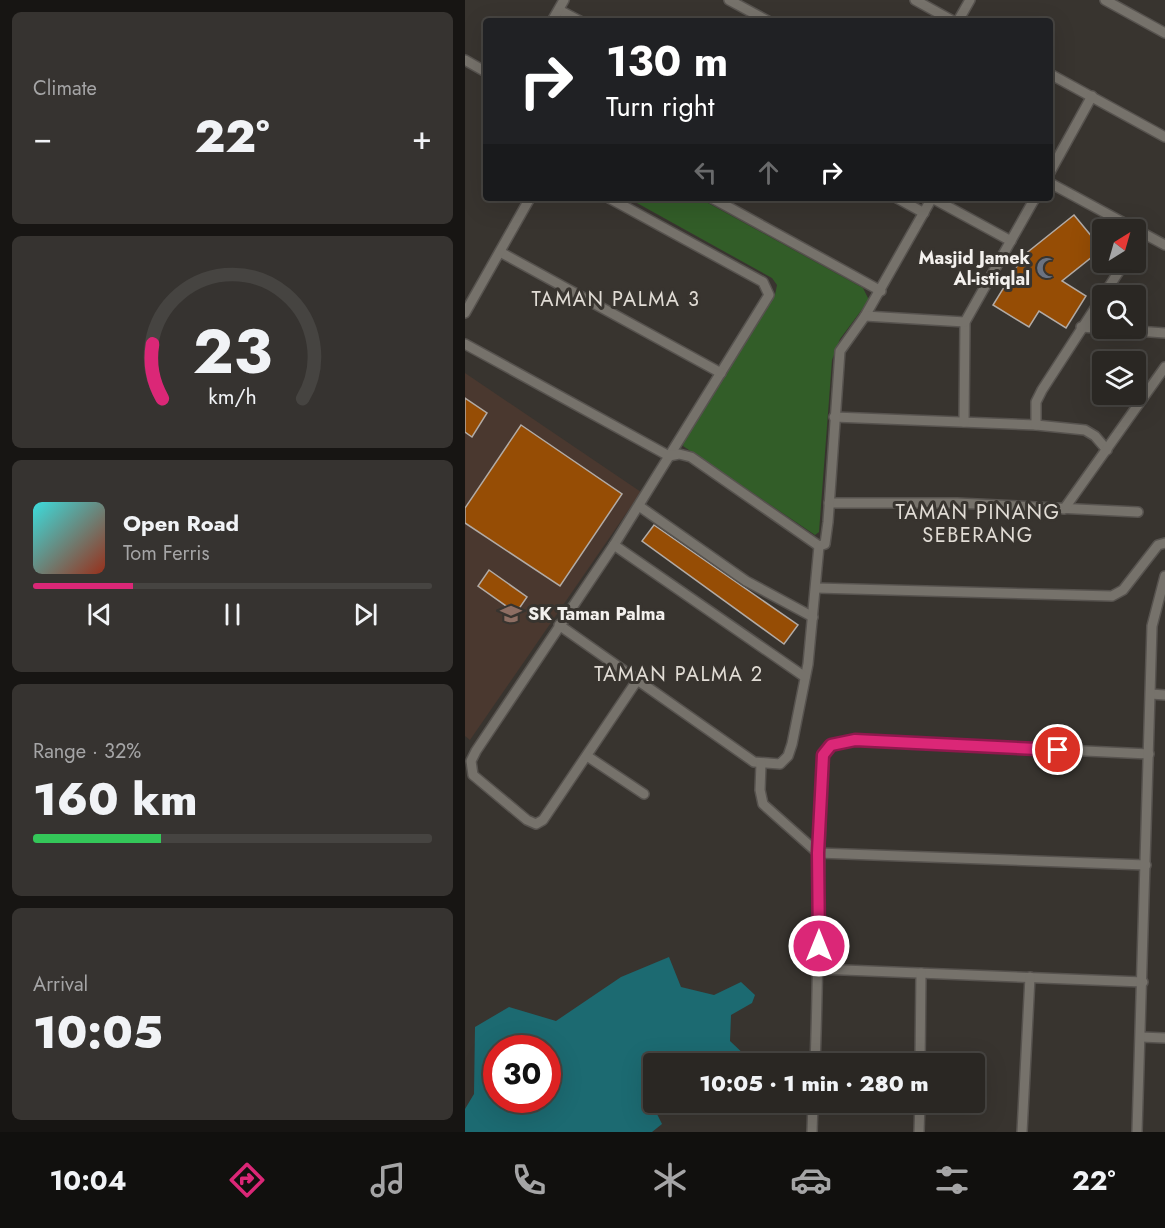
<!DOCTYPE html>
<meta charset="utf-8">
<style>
body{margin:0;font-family:Jost,sans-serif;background:#363330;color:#f1f3f6;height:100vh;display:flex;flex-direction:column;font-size:22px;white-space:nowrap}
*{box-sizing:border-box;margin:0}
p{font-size:20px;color:#a5a5a6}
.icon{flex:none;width:33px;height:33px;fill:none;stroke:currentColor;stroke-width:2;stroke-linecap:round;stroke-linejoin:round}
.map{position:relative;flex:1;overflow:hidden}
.details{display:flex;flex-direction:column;gap:12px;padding:12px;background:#171513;width:465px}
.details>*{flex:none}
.top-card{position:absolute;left:18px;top:18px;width:570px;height:183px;border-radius:6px;box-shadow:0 6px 24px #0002,0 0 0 2px #464441;background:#202124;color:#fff;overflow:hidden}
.needle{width:39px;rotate:37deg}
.fabs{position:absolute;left:627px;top:219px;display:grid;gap:12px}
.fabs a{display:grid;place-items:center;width:54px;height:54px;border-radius:6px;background:#2a2723;box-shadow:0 6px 24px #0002,0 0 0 2px #464441;font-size:30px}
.speed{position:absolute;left:18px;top:1035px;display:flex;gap:12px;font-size:30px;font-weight:700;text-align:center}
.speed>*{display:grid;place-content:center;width:78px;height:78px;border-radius:50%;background:#2a2723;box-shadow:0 6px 24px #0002,0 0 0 2px #464441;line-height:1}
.speed .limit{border:9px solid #d22;background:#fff;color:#111}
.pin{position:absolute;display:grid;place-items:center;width:51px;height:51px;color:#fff;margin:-26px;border:3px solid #fff;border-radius:50%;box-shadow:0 2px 6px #0007}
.me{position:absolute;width:66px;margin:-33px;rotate:0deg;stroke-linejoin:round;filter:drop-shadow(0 0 4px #0008)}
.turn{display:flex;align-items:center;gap:21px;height:126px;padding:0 24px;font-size:27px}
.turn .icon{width:78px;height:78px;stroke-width:2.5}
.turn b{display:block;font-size:42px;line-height:51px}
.lanes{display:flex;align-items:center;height:57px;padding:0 24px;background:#0003;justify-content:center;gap:30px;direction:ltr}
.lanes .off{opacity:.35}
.big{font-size:45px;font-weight:800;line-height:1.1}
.details .widget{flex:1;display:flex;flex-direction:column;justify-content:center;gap:9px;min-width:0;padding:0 21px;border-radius:9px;background:#363330}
.details .dial{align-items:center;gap:0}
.dial svg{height:156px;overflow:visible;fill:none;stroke:#464441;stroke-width:7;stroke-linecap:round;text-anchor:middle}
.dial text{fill:#f1f3f6;stroke:none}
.song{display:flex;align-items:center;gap:18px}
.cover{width:72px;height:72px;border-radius:9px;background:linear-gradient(135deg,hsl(180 70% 55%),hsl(10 70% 35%))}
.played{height:6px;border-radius:3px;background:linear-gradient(90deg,#db2777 25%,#464441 25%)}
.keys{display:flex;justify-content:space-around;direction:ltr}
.heat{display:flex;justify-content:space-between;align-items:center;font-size:33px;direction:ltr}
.charge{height:9px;border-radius:4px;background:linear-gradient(90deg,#34c759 32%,#464441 0)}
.trip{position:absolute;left:178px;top:1053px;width:342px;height:60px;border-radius:6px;background:#2a2723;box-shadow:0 6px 24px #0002,0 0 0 2px #464441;font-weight:800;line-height:60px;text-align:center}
.tabs{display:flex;height:96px;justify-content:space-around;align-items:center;background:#11100e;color:#a5a5a6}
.tabs .icon{width:42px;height:42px}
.tabs .on{color:#db2777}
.tabs b{font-size:27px;color:#f1f3f6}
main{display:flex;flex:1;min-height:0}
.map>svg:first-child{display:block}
</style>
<main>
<section class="details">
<div class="widget"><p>Climate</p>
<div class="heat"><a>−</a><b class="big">22°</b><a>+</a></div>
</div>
<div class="widget dial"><svg viewBox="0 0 100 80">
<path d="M14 69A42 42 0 1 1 86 69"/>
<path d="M14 69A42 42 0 0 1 9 41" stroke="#db2777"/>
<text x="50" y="56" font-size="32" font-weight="700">23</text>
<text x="50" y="72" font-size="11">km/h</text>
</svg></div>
<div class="widget">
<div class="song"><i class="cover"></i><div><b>Open Road</b><p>Tom Ferris</p></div></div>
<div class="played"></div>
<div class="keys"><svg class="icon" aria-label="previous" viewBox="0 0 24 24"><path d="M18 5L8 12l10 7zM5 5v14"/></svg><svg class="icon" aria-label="pause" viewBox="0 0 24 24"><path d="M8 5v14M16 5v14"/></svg><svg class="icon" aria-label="next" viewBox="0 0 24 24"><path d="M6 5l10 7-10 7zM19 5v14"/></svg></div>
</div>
<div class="widget"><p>Range · 32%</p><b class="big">160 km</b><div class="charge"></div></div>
<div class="widget"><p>Arrival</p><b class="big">10:05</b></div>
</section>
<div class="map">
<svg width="700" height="1132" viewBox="0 0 700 1132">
<rect width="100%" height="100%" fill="#38342f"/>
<!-- education -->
<path fill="#4a382f" d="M0 373 176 492 5 740 0 736Z"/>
<!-- green -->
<path fill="#325d28" d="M163 198H234L398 288 404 300 375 339 367 360 354 532 350 535 218 446 219 440 310 295 312 285 307 278Z"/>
<!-- water -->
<path fill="#1c6a71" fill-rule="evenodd" d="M204 957 216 987 249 995 276 982 290 995 287 1003 266 1015 265 1041 283 1058 284 1063 189 1064V1081L182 1094 197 1124 187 1132H0V1109L9 1094 10 1027 44 1007 91 1021 156 977ZM32 1048H82V1100H32Z"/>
<!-- building -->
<g fill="#964d05" stroke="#b2aba6" stroke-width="1.5">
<path d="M609 215 637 249 597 281 621 296 601 328 574 311 564 327 528 305 559 255Z"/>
<path d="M0 398 22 413 7 437 0 432Z"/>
<path d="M56 425 157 494 95 586 0 523V508Z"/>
<path d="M189 525 333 625 319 644 177 541Z"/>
<path d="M24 570 62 597 51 613 13 586Z"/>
</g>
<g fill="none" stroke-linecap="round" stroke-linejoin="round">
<defs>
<g id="minor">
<path d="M264 0 303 21"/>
<path d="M450 0 488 21"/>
<path d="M640 0 700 33"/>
<path d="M94 10 115 21"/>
<path d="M87 21 99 0"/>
<path d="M493 21 505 0"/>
<path d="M0 60 21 72"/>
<path d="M585 74 700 137"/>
<path d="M585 172 627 96"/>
<path d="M585 183 700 245"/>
<path d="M144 198 298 282 304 295 149 545"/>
<path d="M247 198 416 291"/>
<path d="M432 198 459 213"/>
<path d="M467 198 546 241"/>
<path d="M670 246 679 234"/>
<path d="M35 252 256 373"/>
<path d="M0 313 65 198"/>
<path d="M400 316 467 198"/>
<path d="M616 327 700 333"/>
<path d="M0 344 204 456 214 454 226 457 354 546"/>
<path d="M369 417 571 425 620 430 630 436 642 450"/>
<path d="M499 422 500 322 570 198"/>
<path d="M571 425V402L577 390 660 262"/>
<path d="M364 503H492L673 512"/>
<path d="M174 506 281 581 348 617"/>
<path d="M599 509 700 367"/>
<path d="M351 588 647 596 658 590 693 545 700 543"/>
<path d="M94 625 289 762 315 764 323 756 327 744 343 664 354 546 360 544 363 522 375 351 400 316 500 322"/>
<path d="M173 679 78 820 71 824 62 820 8 775 6 761 11 751 149 545 340 677"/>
<path d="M686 694 700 695"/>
<path d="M122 756 179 794"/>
<path d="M296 763 295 790 298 804 353 853 681 865"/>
<path d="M354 969 678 982"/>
<path d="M676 1037 700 1038"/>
<path d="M350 1064C354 961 353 858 358 755L366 745 390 740 684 754"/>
<path d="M455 1064 456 973"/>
<path d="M347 1132 348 1102"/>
<path d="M454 1132 455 1102"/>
<path d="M557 1132 565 977"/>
<path d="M672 1132 687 626 700 576"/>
</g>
</defs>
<!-- minor casing -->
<use href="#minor" stroke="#57534f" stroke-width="12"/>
<!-- minor -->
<use href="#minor" stroke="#76726b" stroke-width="9"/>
</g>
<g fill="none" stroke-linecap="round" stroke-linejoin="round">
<defs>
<path id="route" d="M354 946 353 853 358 755 366 745 390 740 593 750"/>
</defs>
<!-- route casing -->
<use href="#route" stroke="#8e194d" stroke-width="15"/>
<!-- route -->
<use href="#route" stroke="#db2777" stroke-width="10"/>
</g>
<!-- icons -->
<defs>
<symbol id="mosque-bare" viewBox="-9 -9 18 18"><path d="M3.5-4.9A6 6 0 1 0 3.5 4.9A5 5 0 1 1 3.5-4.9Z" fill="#6b7280" stroke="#38342f" stroke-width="2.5" paint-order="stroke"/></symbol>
<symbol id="school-bare" viewBox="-9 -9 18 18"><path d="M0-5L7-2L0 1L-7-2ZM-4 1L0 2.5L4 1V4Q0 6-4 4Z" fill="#8d6e63" stroke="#38342f" stroke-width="2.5" paint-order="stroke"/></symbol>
</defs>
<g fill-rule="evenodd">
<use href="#mosque-bare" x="567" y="253" width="30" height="30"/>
<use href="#school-bare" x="31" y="599" width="30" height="30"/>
</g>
<g text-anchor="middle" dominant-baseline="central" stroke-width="6" stroke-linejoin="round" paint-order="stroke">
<!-- poi labels -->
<g font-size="18" font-weight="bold" fill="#f3f0ed" stroke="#38342f" text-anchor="end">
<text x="565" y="258">Masjid Jamek<tspan x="565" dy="21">Al-istiqlal</tspan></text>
<text x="63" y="614" text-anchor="start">SK Taman Palma</text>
</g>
<!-- neighbourhood labels -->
<g font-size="20" letter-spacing="1.5" fill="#e1dcd5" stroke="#38342f">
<text x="151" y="299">TAMAN PALMA 3</text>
<text x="513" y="512">TAMAN PINANG<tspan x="513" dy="23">SEBERANG</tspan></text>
<text x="214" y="674">TAMAN PALMA 2</text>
</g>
</g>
</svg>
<div class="fabs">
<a><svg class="needle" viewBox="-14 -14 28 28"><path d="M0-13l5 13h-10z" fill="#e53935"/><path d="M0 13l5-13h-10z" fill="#a5a5a6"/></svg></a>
<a><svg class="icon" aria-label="search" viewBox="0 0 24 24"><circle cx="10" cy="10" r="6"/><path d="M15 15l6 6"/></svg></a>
<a><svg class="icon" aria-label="layers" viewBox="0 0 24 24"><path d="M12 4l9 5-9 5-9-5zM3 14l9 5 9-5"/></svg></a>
</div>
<div class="speed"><div class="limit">30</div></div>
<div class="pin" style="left:593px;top:750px;background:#d93025"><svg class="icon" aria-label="arrive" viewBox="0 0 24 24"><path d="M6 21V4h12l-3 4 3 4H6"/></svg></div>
<svg class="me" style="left:354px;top:946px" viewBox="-20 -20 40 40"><circle r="17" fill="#db2777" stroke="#fff" stroke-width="3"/><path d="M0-11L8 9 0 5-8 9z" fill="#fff"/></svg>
<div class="trip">10:05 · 1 min · 280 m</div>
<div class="top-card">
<div class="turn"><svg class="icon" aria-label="right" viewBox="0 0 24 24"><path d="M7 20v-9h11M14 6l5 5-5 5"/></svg><div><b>130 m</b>Turn right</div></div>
<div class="lanes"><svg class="icon off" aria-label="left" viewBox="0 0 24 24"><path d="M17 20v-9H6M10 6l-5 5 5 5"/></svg><svg class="icon off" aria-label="ahead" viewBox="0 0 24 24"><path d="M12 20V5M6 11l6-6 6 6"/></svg><svg class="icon" aria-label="right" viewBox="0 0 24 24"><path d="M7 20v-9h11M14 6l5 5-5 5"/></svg></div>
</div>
</div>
</main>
<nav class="tabs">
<b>10:04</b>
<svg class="icon on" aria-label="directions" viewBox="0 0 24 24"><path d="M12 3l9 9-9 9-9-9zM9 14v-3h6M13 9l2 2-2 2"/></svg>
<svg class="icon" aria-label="music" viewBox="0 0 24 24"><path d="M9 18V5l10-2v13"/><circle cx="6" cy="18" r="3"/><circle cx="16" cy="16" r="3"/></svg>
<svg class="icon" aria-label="phone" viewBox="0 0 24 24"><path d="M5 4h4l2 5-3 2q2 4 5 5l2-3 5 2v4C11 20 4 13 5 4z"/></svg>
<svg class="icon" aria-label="climate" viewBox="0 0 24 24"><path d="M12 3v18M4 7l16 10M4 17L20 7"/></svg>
<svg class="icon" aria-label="car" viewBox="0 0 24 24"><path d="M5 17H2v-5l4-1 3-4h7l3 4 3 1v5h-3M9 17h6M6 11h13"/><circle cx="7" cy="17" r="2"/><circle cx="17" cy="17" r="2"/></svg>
<svg class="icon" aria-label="filters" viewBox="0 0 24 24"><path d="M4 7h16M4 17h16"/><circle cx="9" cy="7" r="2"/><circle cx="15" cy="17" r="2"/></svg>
<b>22°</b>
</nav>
